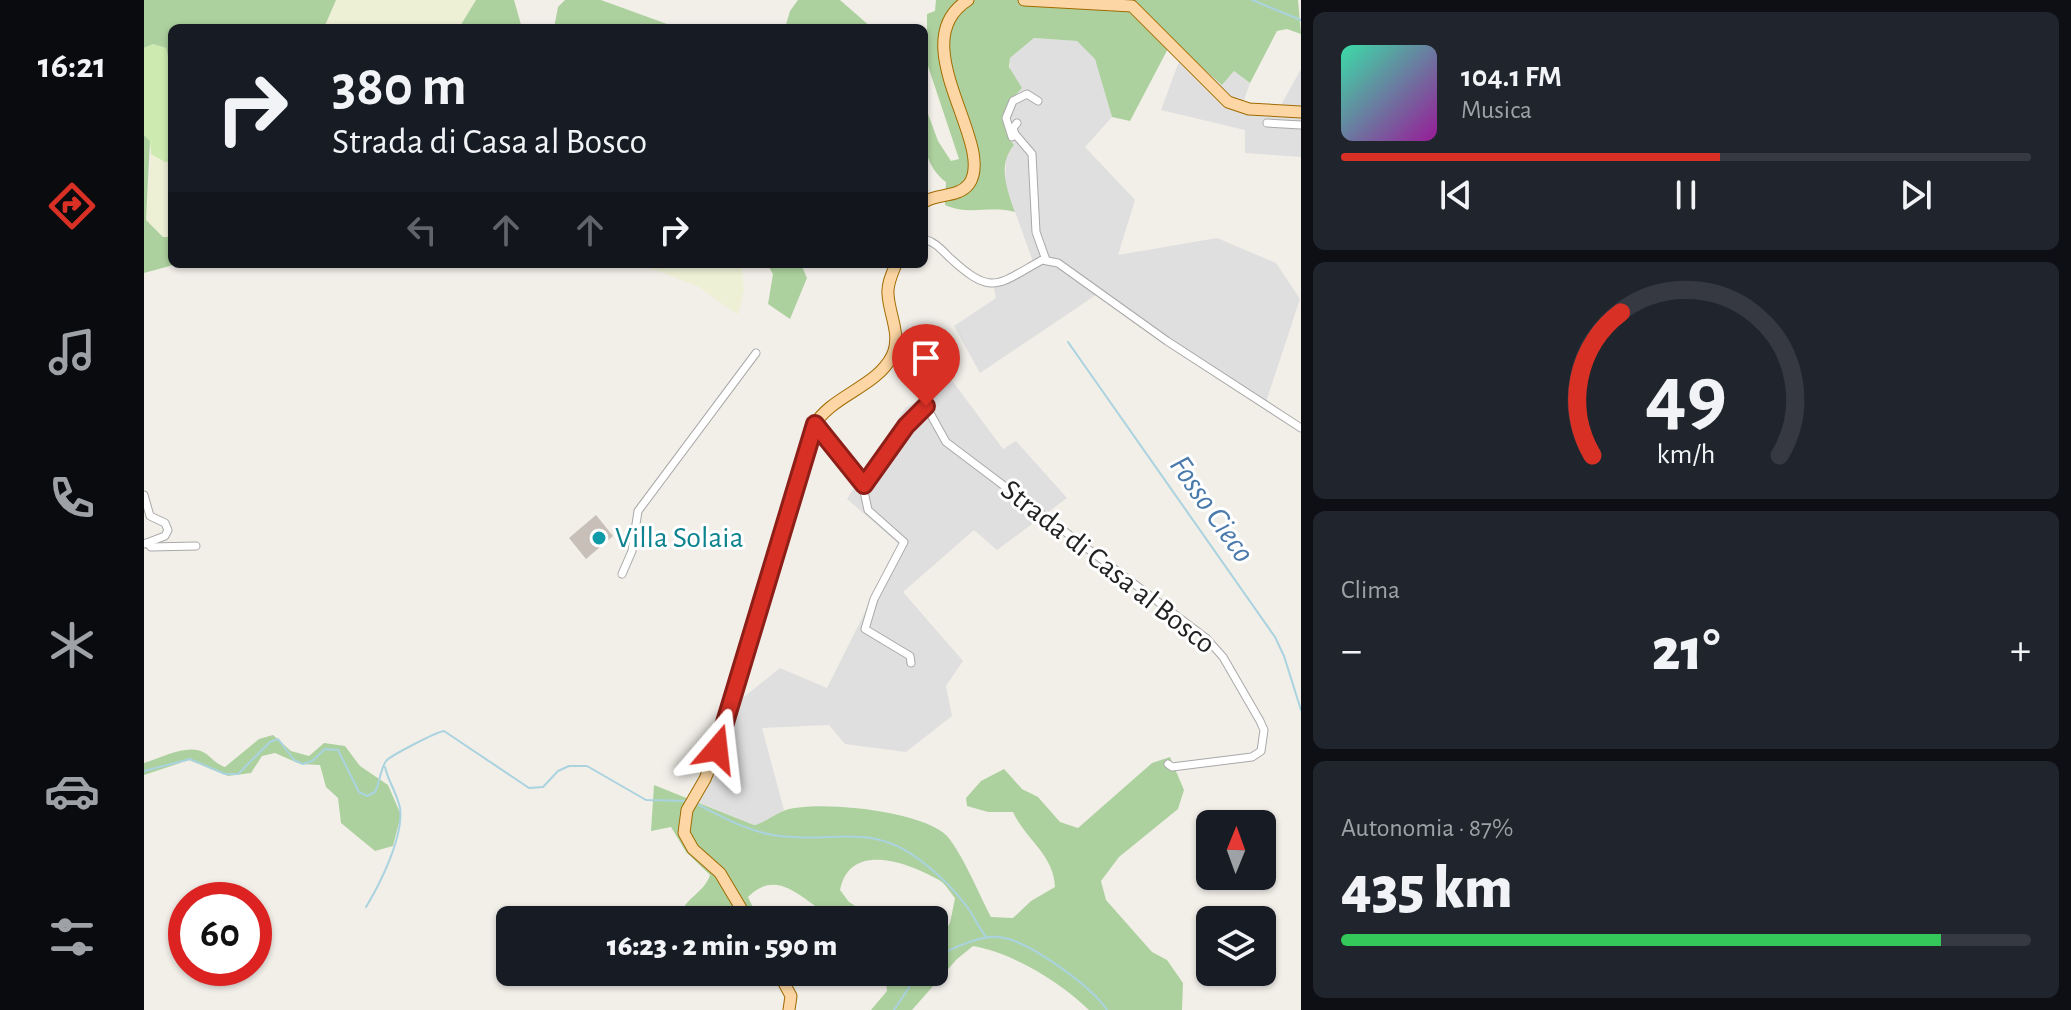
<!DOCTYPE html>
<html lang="it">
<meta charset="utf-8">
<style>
body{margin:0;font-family:"Alegreya Sans",sans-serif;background:#20242c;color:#f1f3f6;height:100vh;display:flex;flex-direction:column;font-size:30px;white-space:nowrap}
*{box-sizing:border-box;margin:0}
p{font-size:26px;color:#9ea1a6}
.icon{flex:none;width:44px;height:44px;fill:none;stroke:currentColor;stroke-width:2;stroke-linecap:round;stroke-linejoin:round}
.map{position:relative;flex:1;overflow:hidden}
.side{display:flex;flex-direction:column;gap:12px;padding:12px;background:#0d0f14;width:770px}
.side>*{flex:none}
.guide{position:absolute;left:24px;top:24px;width:760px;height:244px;border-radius:12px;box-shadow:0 2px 6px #0004;background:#171b24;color:#f1f3f6;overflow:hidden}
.needle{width:52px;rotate:1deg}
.buttons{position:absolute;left:1052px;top:810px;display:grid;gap:16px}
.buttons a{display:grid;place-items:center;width:80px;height:80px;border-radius:12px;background:#171b24;box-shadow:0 2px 6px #0004;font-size:40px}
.speed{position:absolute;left:24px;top:882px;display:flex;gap:16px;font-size:40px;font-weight:700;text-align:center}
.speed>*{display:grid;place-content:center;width:104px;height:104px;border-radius:50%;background:#171b24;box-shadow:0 2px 6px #0004;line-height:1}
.speed .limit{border:12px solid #d22;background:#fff;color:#111}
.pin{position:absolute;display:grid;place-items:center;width:68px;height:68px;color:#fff;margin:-82px -34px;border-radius:50% 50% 50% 0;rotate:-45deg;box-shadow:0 0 8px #0007}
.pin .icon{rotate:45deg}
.me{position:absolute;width:88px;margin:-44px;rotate:17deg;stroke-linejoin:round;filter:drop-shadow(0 0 6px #0008)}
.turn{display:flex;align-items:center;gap:28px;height:168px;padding:0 32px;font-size:36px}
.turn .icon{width:104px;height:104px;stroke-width:2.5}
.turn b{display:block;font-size:56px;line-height:68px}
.lanes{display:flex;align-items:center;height:76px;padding:0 32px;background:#0003;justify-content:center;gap:40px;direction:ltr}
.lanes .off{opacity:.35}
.big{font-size:60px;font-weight:800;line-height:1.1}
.side .card{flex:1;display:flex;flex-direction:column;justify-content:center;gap:12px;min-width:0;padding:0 28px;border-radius:12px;background:#20242c}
.side .dial{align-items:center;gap:0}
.dial svg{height:208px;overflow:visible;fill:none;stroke:#363941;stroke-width:7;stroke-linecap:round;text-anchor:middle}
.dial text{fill:#f1f3f6;stroke:none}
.song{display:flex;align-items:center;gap:24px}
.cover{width:96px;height:96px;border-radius:12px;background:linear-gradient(135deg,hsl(160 70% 55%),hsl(300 70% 35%))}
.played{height:8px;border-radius:4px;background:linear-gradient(90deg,#d93025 55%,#363941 55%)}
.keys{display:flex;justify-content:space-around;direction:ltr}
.heat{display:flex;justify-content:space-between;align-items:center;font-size:44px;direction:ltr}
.charge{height:12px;border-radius:6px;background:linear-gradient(90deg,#34c759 87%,#363941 0)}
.trip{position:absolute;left:352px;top:906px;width:452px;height:80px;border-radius:12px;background:#171b24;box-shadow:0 2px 6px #0004;font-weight:800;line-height:80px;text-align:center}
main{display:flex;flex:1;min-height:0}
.dock{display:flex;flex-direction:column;width:144px;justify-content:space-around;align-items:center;background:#090b0e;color:#9ea1a6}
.dock .icon{width:56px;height:56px}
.dock .selected{color:#d93025}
.dock b{font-size:36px;color:#f1f3f6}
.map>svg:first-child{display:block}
</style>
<main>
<nav class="dock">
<b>16:21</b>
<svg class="icon selected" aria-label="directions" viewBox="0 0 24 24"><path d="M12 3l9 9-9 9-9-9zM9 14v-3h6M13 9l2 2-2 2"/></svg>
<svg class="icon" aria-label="music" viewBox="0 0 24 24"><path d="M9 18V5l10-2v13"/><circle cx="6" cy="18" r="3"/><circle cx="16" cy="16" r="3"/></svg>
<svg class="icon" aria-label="phone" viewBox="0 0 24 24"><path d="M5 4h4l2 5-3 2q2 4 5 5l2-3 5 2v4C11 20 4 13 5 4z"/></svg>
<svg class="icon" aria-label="climate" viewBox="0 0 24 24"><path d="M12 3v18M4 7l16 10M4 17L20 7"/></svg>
<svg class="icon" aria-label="car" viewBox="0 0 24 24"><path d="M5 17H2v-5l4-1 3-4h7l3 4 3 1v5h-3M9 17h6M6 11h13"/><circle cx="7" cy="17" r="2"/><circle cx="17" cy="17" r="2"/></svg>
<svg class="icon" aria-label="filters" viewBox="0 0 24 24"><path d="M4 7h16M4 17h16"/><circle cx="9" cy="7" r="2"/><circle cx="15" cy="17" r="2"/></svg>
</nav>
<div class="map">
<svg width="1157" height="1010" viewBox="0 0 1157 1010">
<rect width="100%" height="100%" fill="#f2efe9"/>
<!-- residential -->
<g fill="#e0dfdf">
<path d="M890 38 933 41 951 58 968 117 941 147 991 200 974 255 1073 238 1132 263 1156 299 1120 408 952 295 836 373 810 326 852 298 848 279 856 278 889 262 861 183 862 155 870 145 860 129 859 115 866 100V58Z"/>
<path d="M1044 54 1078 85 1090 71 1106 83 1099 103 1111 105H1137L1157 69V157L1101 153V130L1017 110 1034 64Z"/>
<path d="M807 379 859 449 872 441 923 498 853 550 830 530 759 592 819 661 802 686 808 716 762 752 701 744 685 725 618 728 640 810 624 822 610 825 544 798 563 764 580 713 636 668 683 688 755 544 703 499 761 408Z"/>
</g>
<!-- farmland -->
<g fill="#eef0d5">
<path d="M192 0H332L315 28H180Z"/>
<path d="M7 154 21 162H28V237H20L2 220Z"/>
<path d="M496 264H597L600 290 594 315 555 287Z"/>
</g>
<!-- grass -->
<path fill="#cdebb0" d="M9 44 22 48 28 74V162H21L7 154 6 141 0 135V48Z"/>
<!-- forest -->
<g fill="#add19e">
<path d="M0 0H192L180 28H28V74L22 48 9 44 0 48Z"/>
<path d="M332 0H370L378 28H315Z"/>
<path d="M421 0H457L534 28H410L414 7Z"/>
<path d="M654 0H696L728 28H641L646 11Z"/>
<path d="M792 0H1154L1157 34 1143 29 1133 31 1106 83 1090 71 1078 85 1028 41 986 121 968 117 951 59 933 41 890 38 866 58 865 67 878 88C860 106 853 123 870 145 853 165 863 189 871 212 847 205 825 216 801 205L802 182C776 162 780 133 780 103L794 141 807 161 815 159 783 63V14L791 11Z"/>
<path d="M0 135 6 141 2 220 19 237H28V264H33L0 273Z"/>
<path d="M623 264H657L663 278 646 319 624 304 629 274Z"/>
<path d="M129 735 147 751 165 756 180 743 201 746 216 766 244 785 257 815 249 846 231 851 197 823 194 798 182 787 176 765 156 764 131 753 118 756 107 773 84 776 45 760 0 775V763C17 758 42 744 59 752 67 756 71 764 81 767L115 739Z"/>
<path d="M1026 757 1040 790 1034 809 975 857 957 881 962 900 1008 952 1023 960 1039 983 1038 1010H945C916 982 869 953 829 946L813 959 768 1010H727L743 991 741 972H790V941L795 940 806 923 811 898C806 892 801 883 795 880 763 862 706 841 696 890L705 902 733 920C721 920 705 923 694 919 662 907 637 864 604 897L615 920H592L582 912 570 920H539L535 916C544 895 560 893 566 875L542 852 527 827 507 831 510 785 610 825C623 822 630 814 642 810 675 800 779 811 803 836 818 853 836 896 847 917L869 918 887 901 911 887C910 855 882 840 869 812H844L823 806 822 798 837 781 860 769 878 789 894 797 916 822 934 828 1008 763Z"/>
</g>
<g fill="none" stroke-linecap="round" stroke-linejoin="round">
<!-- stream -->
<g stroke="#aad3df" stroke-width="2">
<path d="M1108 0 1157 20"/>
<path d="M924 342 1131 637 1140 656 1157 710"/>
<path d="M0 771 46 759 81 774H94L126 742 134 739 150 760 159 764 168 761 181 749 194 750 215 792 223 796 231 792C236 782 236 770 242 761 246 756 292 732 300 731L385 788 399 787 414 771 425 766H443L502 800 545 801"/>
<path d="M551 803C577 816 600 830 629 835 686 845 724 820 776 860 793 873 811 890 824 908 831 918 835 929 843 938"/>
<path d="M222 907C236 884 260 836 256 808 253 793 244 781 241 767"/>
<path d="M790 958C807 949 836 935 855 937 884 940 947 986 963 1010"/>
<path d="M750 1010 775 972"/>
</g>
</g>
<!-- building -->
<path fill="#c7bfb8" d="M452 515 469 536 442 559 425 538Z"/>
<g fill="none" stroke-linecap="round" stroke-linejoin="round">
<defs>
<g id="street">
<path d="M873 123 869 128 871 134 888 154 892 232 902 260"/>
<path d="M1123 123 1157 125"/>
<path d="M868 137 862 118 869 101 883 94 894 101"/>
<path d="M780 239C791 242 797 249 805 257 848 297 853 285 898 260L914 263 1023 341 1157 428"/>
<path d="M671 424 718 482 724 510 760 542 730 599 721 629 766 656 767 663"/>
<path d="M720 485 762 426 782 406 802 442 1062 638 1079 657 1116 721 1120 730 1117 751 1108 757 1028 767 1024 764"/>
<path d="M0 495 6 516 21 523 24 530 21 536 0 544"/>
<path d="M3 543 7 547 52 546"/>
<path d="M478 574 488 551 494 511 612 353"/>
</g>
<g id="primary">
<path d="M880 0 988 6 1084 102 1105 109 1157 112"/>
<path d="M780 202C794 193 814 198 825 184 853 145 757 42 824 0"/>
<path d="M604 920 576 873 549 849 540 833 543 810 561 779 573 749 669 427C687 395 732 388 748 356 758 335 745 315 744 294 743 284 748 274 752 264"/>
<path d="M634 972 647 996 645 1010"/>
</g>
</defs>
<!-- street casing -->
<use href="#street" stroke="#a9a9a9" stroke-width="9"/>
<!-- primary casing -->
<use href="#primary" stroke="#a06b00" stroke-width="13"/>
<!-- street -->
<use href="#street" stroke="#fff" stroke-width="7"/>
<!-- primary -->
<use href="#primary" stroke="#fcd6a4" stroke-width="11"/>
</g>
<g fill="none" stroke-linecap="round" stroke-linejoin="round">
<defs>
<path id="route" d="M573 749 671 424 720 485 762 426 782 406"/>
</defs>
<!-- route casing -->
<use href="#route" stroke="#8d1f18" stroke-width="20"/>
<!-- route -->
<use href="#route" stroke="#d93025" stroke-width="14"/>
</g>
<!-- markers -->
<circle fill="#0f9aa8" stroke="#fff" stroke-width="3" cx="455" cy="538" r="8"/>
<g text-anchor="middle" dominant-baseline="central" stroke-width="6" stroke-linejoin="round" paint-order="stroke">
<!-- culture labels -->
<g font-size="30" fill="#0d838f" stroke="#fff" text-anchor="start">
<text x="471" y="538">Villa Solaia</text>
</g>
<!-- street labels -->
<g font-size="30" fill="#222" stroke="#fff">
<text transform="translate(964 567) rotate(38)">Strada di Casa al Bosco</text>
</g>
<!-- water labels -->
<g font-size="32" font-style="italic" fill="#4a7aab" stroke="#fff">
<text transform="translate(1068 509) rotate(55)">Fosso Cieco</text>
</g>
</g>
</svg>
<div class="buttons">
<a><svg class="needle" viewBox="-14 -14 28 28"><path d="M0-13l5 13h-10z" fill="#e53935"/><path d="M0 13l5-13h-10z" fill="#9ea1a6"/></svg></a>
<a><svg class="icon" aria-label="layers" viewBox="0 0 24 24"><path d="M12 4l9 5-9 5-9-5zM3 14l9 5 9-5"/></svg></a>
</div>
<div class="speed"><div class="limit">60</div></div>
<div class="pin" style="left:782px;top:406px;background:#d93025"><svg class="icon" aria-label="arrive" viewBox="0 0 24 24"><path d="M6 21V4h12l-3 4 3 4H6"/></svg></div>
<svg class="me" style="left:573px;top:749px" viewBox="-20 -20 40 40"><path d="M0-17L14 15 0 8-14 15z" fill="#d93025" stroke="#fff" stroke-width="4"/></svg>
<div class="trip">16:23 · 2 min · 590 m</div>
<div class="guide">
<div class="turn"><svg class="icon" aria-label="right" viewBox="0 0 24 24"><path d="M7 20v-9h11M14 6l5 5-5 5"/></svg><div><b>380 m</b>Strada di Casa al Bosco</div></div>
<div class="lanes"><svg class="icon off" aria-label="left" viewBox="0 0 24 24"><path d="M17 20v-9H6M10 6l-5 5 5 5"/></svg><svg class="icon off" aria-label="ahead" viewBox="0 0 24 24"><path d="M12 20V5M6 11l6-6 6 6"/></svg><svg class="icon off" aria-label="ahead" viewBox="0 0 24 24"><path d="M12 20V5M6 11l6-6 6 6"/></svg><svg class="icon" aria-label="right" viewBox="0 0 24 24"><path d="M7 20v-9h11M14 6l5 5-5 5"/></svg></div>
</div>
</div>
<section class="side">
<div class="card">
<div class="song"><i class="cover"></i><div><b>104.1 FM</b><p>Musica</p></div></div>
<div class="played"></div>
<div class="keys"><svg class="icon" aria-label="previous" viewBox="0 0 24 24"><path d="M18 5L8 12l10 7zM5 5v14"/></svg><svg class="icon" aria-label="pause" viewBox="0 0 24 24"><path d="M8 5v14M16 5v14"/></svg><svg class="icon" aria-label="next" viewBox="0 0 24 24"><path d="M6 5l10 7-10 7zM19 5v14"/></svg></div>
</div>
<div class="card dial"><svg viewBox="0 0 100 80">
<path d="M14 69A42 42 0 1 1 86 69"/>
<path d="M14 69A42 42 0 0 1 25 14" stroke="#d93025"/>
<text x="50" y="56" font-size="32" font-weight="700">49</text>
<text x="50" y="72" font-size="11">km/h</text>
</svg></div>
<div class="card"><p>Clima</p>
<div class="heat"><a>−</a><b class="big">21°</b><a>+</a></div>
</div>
<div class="card"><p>Autonomia · 87%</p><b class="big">435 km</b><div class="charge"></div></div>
</section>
</main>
